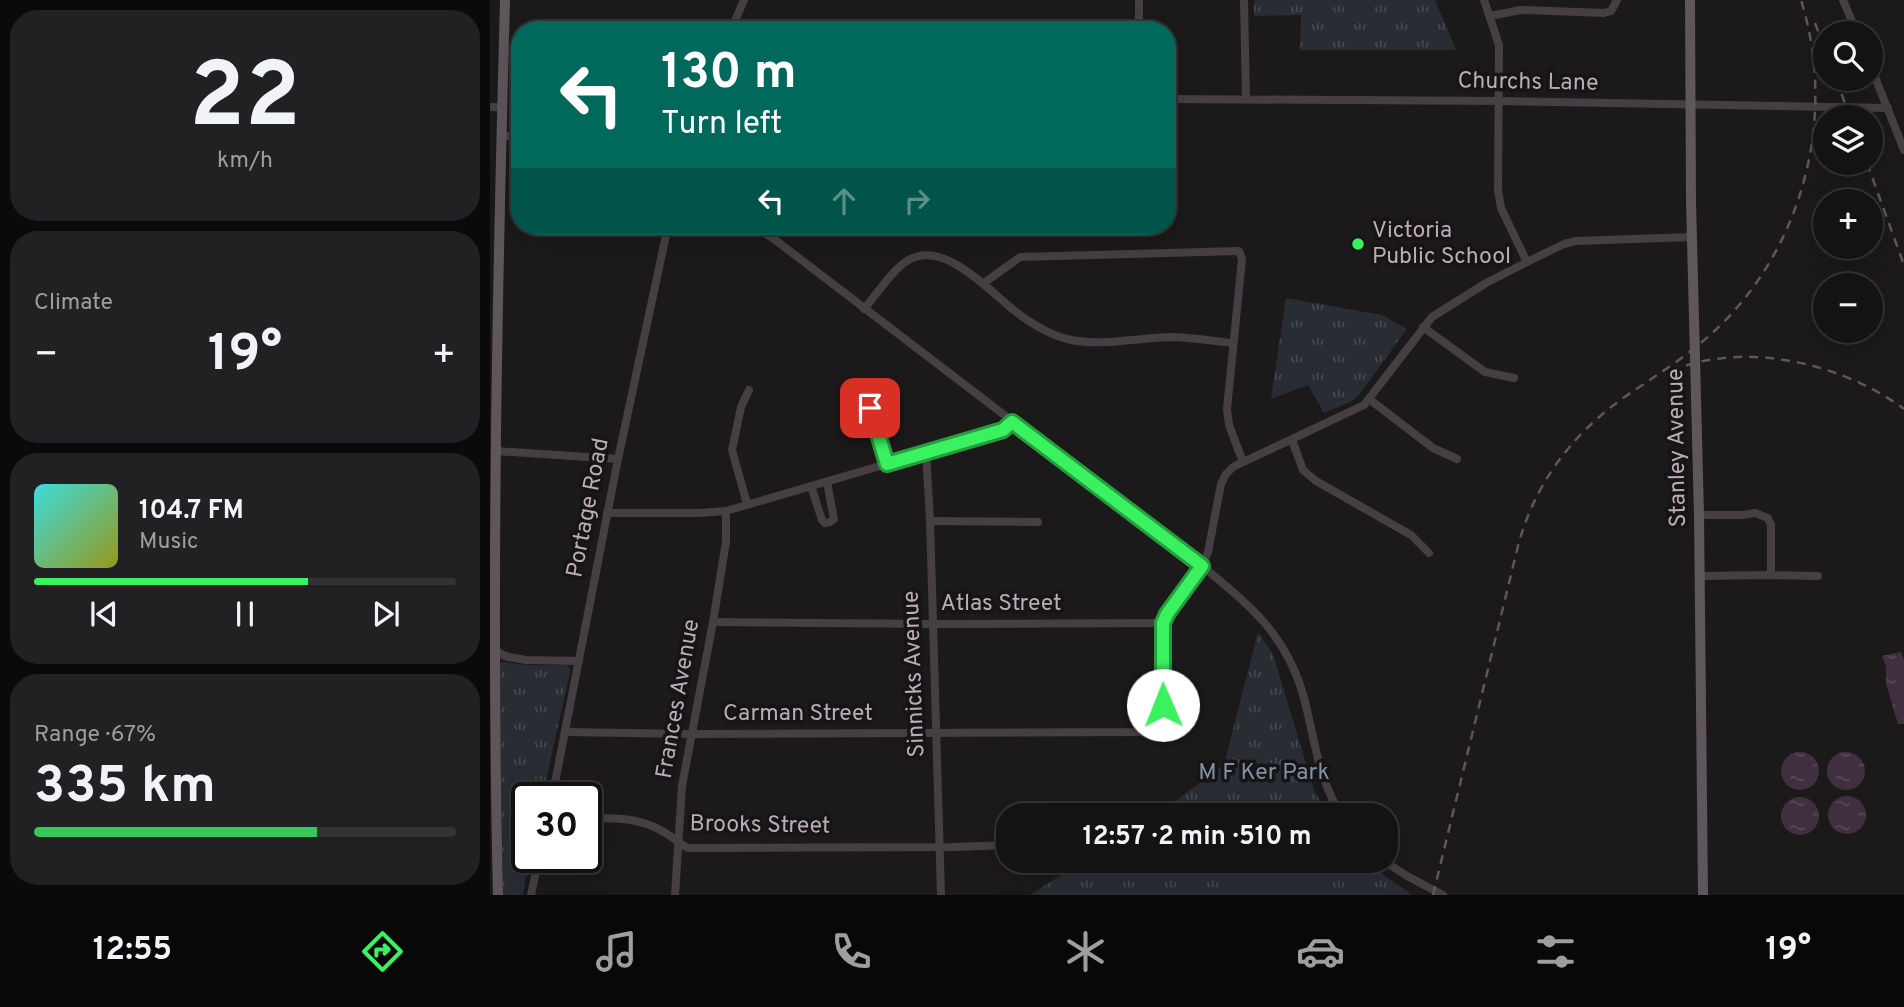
<!DOCTYPE html>
<meta charset="utf-8">
<style>
body{margin:0;font-family:Overpass,sans-serif;background:#212022;color:#f1f3f6;height:100vh;display:flex;flex-direction:column;font-size:26px;white-space:nowrap}
*{box-sizing:border-box;margin:0}
p{font-size:23px;color:#9d9ea0}
.icon{flex:none;width:38px;height:38px;fill:none;stroke:currentColor;stroke-width:2;stroke-linecap:round;stroke-linejoin:round}
.map{position:relative;flex:1;overflow:hidden}
.side{display:flex;flex-direction:column;gap:10px;padding:10px;background:#0b0a0b;width:490px}
.side>*{flex:none}
.guide{position:absolute;left:21px;top:21px;width:665px;height:214px;border-radius:28px;box-shadow:0 7px 28px #0002,0 0 0 2px #333234;background:#00695c;color:#fff;overflow:hidden}
.controls{position:absolute;left:1323px;top:21px;display:grid;gap:14px}
.controls a{display:grid;place-items:center;width:70px;height:70px;border-radius:50%;background:#141314;box-shadow:0 7px 28px #0002,0 0 0 2px #333234;font-size:35px}
.speed{position:absolute;left:21px;top:782px;display:flex;gap:14px;font-size:35px;font-weight:700;text-align:center}
.speed>*{display:grid;place-content:center;width:91px;height:91px;border-radius:50%;background:#141314;box-shadow:0 7px 28px #0002,0 0 0 2px #333234;line-height:1}
.speed .limit{border:4px solid #111;border-radius:10px;background:#fff;color:#111}
.pin{position:absolute;display:grid;place-items:center;width:60px;height:60px;color:#fff;margin:-30px;border-radius:14px;box-shadow:0 4px 10px #0006}
.me{position:absolute;width:77px;margin:-38px;rotate:359deg;stroke-linejoin:round;filter:drop-shadow(0 0 5px #0008)}
.turn{display:flex;align-items:center;gap:24px;height:147px;padding:0 35px;font-size:32px}
.turn .icon{width:91px;height:91px;stroke-width:2.5}
.turn b{display:block;font-size:49px;line-height:60px}
.lanes{display:flex;align-items:center;height:66px;padding:0 35px;background:#0003;justify-content:center;gap:35px;direction:ltr}
.lanes .off{opacity:.35}
.big{font-size:52px;font-weight:700;line-height:1.1}
.side .card{flex:1;display:flex;flex-direction:column;justify-content:center;gap:10px;min-width:0;padding:0 24px;border-radius:28px;background:#212022}
.side .dial{align-items:center;gap:0}
.dial b{font-size:91px;line-height:1}
.song{display:flex;align-items:center;gap:21px}
.cover{width:84px;height:84px;border-radius:10px;background:linear-gradient(135deg,hsl(180 70% 55%),hsl(60 70% 35%))}
.played{height:7px;border-radius:4px;background:linear-gradient(90deg,#3af260 65%,#333234 65%)}
.keys{display:flex;justify-content:space-around;direction:ltr}
.heat{display:flex;justify-content:space-between;align-items:center;font-size:38px;direction:ltr}
.charge{height:10px;border-radius:5px;background:linear-gradient(90deg,#34c759 67%,#333234 0)}
.trip{position:absolute;left:506px;top:803px;width:402px;height:70px;border-radius:28px;background:#141314;box-shadow:0 7px 28px #0002,0 0 0 2px #333234;font-weight:700;line-height:70px;text-align:center}
.dock{display:flex;height:112px;justify-content:space-around;align-items:center;background:#080808;color:#9d9ea0}
.dock .icon{width:49px;height:49px}
.dock .selected{color:#3af260}
.dock b{font-size:32px;color:#f1f3f6}
main{display:flex;flex:1;min-height:0}
.map>svg:first-child{display:block}
</style>
<main>
<section class="side">
<div class="card dial"><b>22</b><p>km/h</p></div>
<div class="card"><p>Climate</p>
<div class="heat"><a>−</a><b class="big">19°</b><a>+</a></div>
</div>
<div class="card">
<div class="song"><i class="cover"></i><div><b>104.7 FM</b><p>Music</p></div></div>
<div class="played"></div>
<div class="keys"><svg class="icon" aria-label="previous" viewBox="0 0 24 24"><path d="M18 5L8 12l10 7zM5 5v14"/></svg><svg class="icon" aria-label="pause" viewBox="0 0 24 24"><path d="M8 5v14M16 5v14"/></svg><svg class="icon" aria-label="next" viewBox="0 0 24 24"><path d="M6 5l10 7-10 7zM19 5v14"/></svg></div>
</div>
<div class="card"><p>Range · 67%</p><b class="big">335 km</b><div class="charge"></div></div>
</section>
<div class="map">
<svg width="1414" height="895" viewBox="0 0 1414 895">
<defs>
<pattern id="grass-tufts" width="24" height="20" patternUnits="userSpaceOnUse" patternTransform="scale(1.75)"><rect width="24" height="20" fill="#292c33"/><path d="M3 7l-1-3M5 7V3M7 7l1-3M15 17l-1-3M17 17v-4M19 17l1-3" fill="none" stroke="#46484e"/></pattern>
<pattern id="water-ripples" width="26" height="14" patternUnits="userSpaceOnUse" patternTransform="scale(1.75)"><rect width="26" height="14" fill="#3f2f3f"/><path d="M2 4q2-2 4 0t4 0M15 11q2-2 4 0t4 0" fill="none" stroke="#594a58"/></pattern>
</defs>
<rect width="100%" height="100%" fill="#1b191a"/>
<!-- grass -->
<g fill="url(#grass-tufts)">
<path d="M764 0H945L966 50H810L811 15 764 16Z"/>
<path d="M796 298 892 315 917 329 869 395 860 402 834 413 818 385 781 399Z"/>
<path d="M768 632 783 654 824 790 838 815H666L734 765Z"/>
<path d="M12 662C32 665 54 667 74 664L79 667 80 672 52 798H37V858H39L33 895H13L9 665Z"/>
<path d="M593 861H875L922 895H540Z"/>
</g>
<!-- pitch -->
<g fill="#292c33">
<path d="M866 0H885L884 11H865Z"/>
<path d="M733 861H805L816 872 818 895H736Z"/>
</g>
<!-- water -->
<g fill="url(#water-ripples)">
<path d="M1411 652 1414 660V724H1408L1396 684V667L1392 656Z"/>
<circle cx="1310" cy="771" r="19"/>
<circle cx="1356" cy="771" r="19"/>
<circle cx="1357" cy="815" r="19"/>
<circle cx="1310" cy="816" r="19"/>
</g>
<g fill="none" stroke-linecap="round" stroke-linejoin="round">
<!-- minor -->
<g stroke="#453f43" stroke-width="8">
<path d="M754 0 756 99"/>
<path d="M994 0 1009 45 1008 190 1011 208 1037 262"/>
<path d="M1353 0 1367 33"/>
<path d="M1000 16 1031 10 1114 13 1121 11 1127 0"/>
<path d="M241 30 254 0"/>
<path d="M649 30V0"/>
<path d="M1381 67 1414 150"/>
<path d="M677 99 1009 101 1398 108"/>
<path d="M0 107H13"/>
<path d="M12 136 30 137"/>
<path d="M263 226 284 239 712 566C758 604 794 632 812 691 821 721 824 752 835 781 839 793 845 805 851 816"/>
<path d="M494 283 530 257 749 251 752 259 737 409 739 425 753 462"/>
<path d="M374 309C385 296 404 268 417 261 455 237 502 295 530 315 544 325 561 335 577 339 608 347 647 338 679 337 700 337 722 341 743 343"/>
<path d="M933 327 995 372 1024 378"/>
<path d="M369 392 380 408 397 464"/>
<path d="M879 399 943 448 967 459"/>
<path d="M802 440 813 470 826 481 921 535 939 553"/>
<path d="M5 451 128 459"/>
<path d="M436 452 440 521 451 895"/>
<path d="M321 486 332 520 335 523 340 522 344 519 337 482"/>
<path d="M257 504 242 450 251 407 259 390"/>
<path d="M117 513H209L236 511 513 430 521 422"/>
<path d="M1209 515H1253L1265 513 1278 518 1281 525V575"/>
<path d="M440 521 548 522"/>
<path d="M1210 576 1281 575 1328 576"/>
<path d="M223 622 443 624 673 623"/>
<path d="M0 649 18 657 36 660 89 661"/>
<path d="M75 732 201 734 668 732C680 711 670 650 673 623L677 614 712 566 718 552 731 484 736 474 743 467 874 405 942 317 996 283 1037 262 1074 244 1086 241 1202 237"/>
<path d="M62 798 128 459 178 226"/>
<path d="M96 818C124 818 150 817 174 832 183 837 189 844 198 848L463 847 518 845"/>
<path d="M894 861 917 876 953 895"/>
<path d="M41 895 49 858"/>
<path d="M185 895 192 786 223 622 236 542V511"/>
</g>
<!-- major -->
<g stroke="#5f565c" stroke-width="10">
<path d="M1200 0 1201 201 1209 515 1213 895"/>
<path d="M8 895C1 597 7 298 15 0"/>
</g>
<!-- rail -->
<g stroke="#5f565d" stroke-width="2.5" stroke-dasharray="9 7" stroke-linecap="butt">
<path d="M1325 23 1335 50"/>
<path d="M1346 79 1360 117"/>
<path d="M1377 163 1414 265"/>
<path d="M1181 371C1254 340 1352 363 1414 409"/>
<path d="M943 895 1028 546C1044 486 1079 438 1129 401 1157 381 1186 364 1212 342 1310 260 1349 122 1311 0"/>
</g>
</g>
<g fill="none" stroke-linecap="round" stroke-linejoin="round">
<defs>
<path id="route" d="M380 408 397 464 513 430 522 422 712 566 677 614 673 623V705"/>
</defs>
<!-- route casing -->
<use href="#route" stroke="#269d3e" stroke-width="18"/>
<!-- route -->
<use href="#route" stroke="#3af260" stroke-width="12"/>
</g>
<!-- markers -->
<circle fill="#3af260" stroke="#161415" stroke-width="2.5" cx="868" cy="244" r="7"/>
<g text-anchor="middle" dominant-baseline="central" stroke-width="7" stroke-linejoin="round" paint-order="stroke">
<!-- street labels -->
<g font-size="23" fill="#bbabb7" stroke="#161415">
<text transform="translate(1038 83) rotate(1)">Churchs Lane</text>
<text transform="translate(1188 448) rotate(-91)">Stanley Avenue</text>
<text transform="translate(99 508) rotate(-79)">Portage Road</text>
<text x="511" y="604">Atlas Street</text>
<text transform="translate(425 674) rotate(-92)">Sinnicks Avenue</text>
<text transform="translate(189 699) rotate(-80)">Frances Avenue</text>
<text x="308" y="714">Carman Street</text>
<text transform="translate(270 826) rotate(1)">Brooks Street</text>
</g>
<!-- poi labels -->
<g font-size="23" fill="#bbabb7" stroke="#161415" text-anchor="start">
<text x="882" y="231">Victoria<tspan x="882" dy="26">Public School</tspan></text>
</g>
<!-- park labels -->
<g font-size="23" fill="#8390a5" stroke="#161415">
<text x="774" y="773">M F Ker Park</text>
</g>
</g>
</svg>
<div class="controls">
<a><svg class="icon" aria-label="search" viewBox="0 0 24 24"><circle cx="10" cy="10" r="6"/><path d="M15 15l6 6"/></svg></a>
<a><svg class="icon" aria-label="layers" viewBox="0 0 24 24"><path d="M12 4l9 5-9 5-9-5zM3 14l9 5 9-5"/></svg></a>
<a>+</a>
<a>−</a>
</div>
<div class="speed"><div class="limit">30</div></div>
<div class="pin" style="left:380px;top:408px;background:#d93025"><svg class="icon" aria-label="arrive" viewBox="0 0 24 24"><path d="M6 21V4h12l-3 4 3 4H6"/></svg></div>
<svg class="me" style="left:673px;top:705px" viewBox="-20 -20 40 40"><circle r="19" fill="#fff"/><path d="M0-13L10 11 0 6-10 11z" fill="#3af260"/></svg>
<div class="trip">12:57 · 2 min · 510 m</div>
<div class="guide">
<div class="turn"><svg class="icon" aria-label="left" viewBox="0 0 24 24"><path d="M17 20v-9H6M10 6l-5 5 5 5"/></svg><div><b>130 m</b>Turn left</div></div>
<div class="lanes"><svg class="icon" aria-label="left" viewBox="0 0 24 24"><path d="M17 20v-9H6M10 6l-5 5 5 5"/></svg><svg class="icon off" aria-label="ahead" viewBox="0 0 24 24"><path d="M12 20V5M6 11l6-6 6 6"/></svg><svg class="icon off" aria-label="right" viewBox="0 0 24 24"><path d="M7 20v-9h11M14 6l5 5-5 5"/></svg></div>
</div>
</div>
</main>
<nav class="dock">
<b>12:55</b>
<svg class="icon selected" aria-label="directions" viewBox="0 0 24 24"><path d="M12 3l9 9-9 9-9-9zM9 14v-3h6M13 9l2 2-2 2"/></svg>
<svg class="icon" aria-label="music" viewBox="0 0 24 24"><path d="M9 18V5l10-2v13"/><circle cx="6" cy="18" r="3"/><circle cx="16" cy="16" r="3"/></svg>
<svg class="icon" aria-label="phone" viewBox="0 0 24 24"><path d="M5 4h4l2 5-3 2q2 4 5 5l2-3 5 2v4C11 20 4 13 5 4z"/></svg>
<svg class="icon" aria-label="climate" viewBox="0 0 24 24"><path d="M12 3v18M4 7l16 10M4 17L20 7"/></svg>
<svg class="icon" aria-label="car" viewBox="0 0 24 24"><path d="M5 17H2v-5l4-1 3-4h7l3 4 3 1v5h-3M9 17h6M6 11h13"/><circle cx="7" cy="17" r="2"/><circle cx="17" cy="17" r="2"/></svg>
<svg class="icon" aria-label="filters" viewBox="0 0 24 24"><path d="M4 7h16M4 17h16"/><circle cx="9" cy="7" r="2"/><circle cx="15" cy="17" r="2"/></svg>
<b>19°</b>
</nav>
